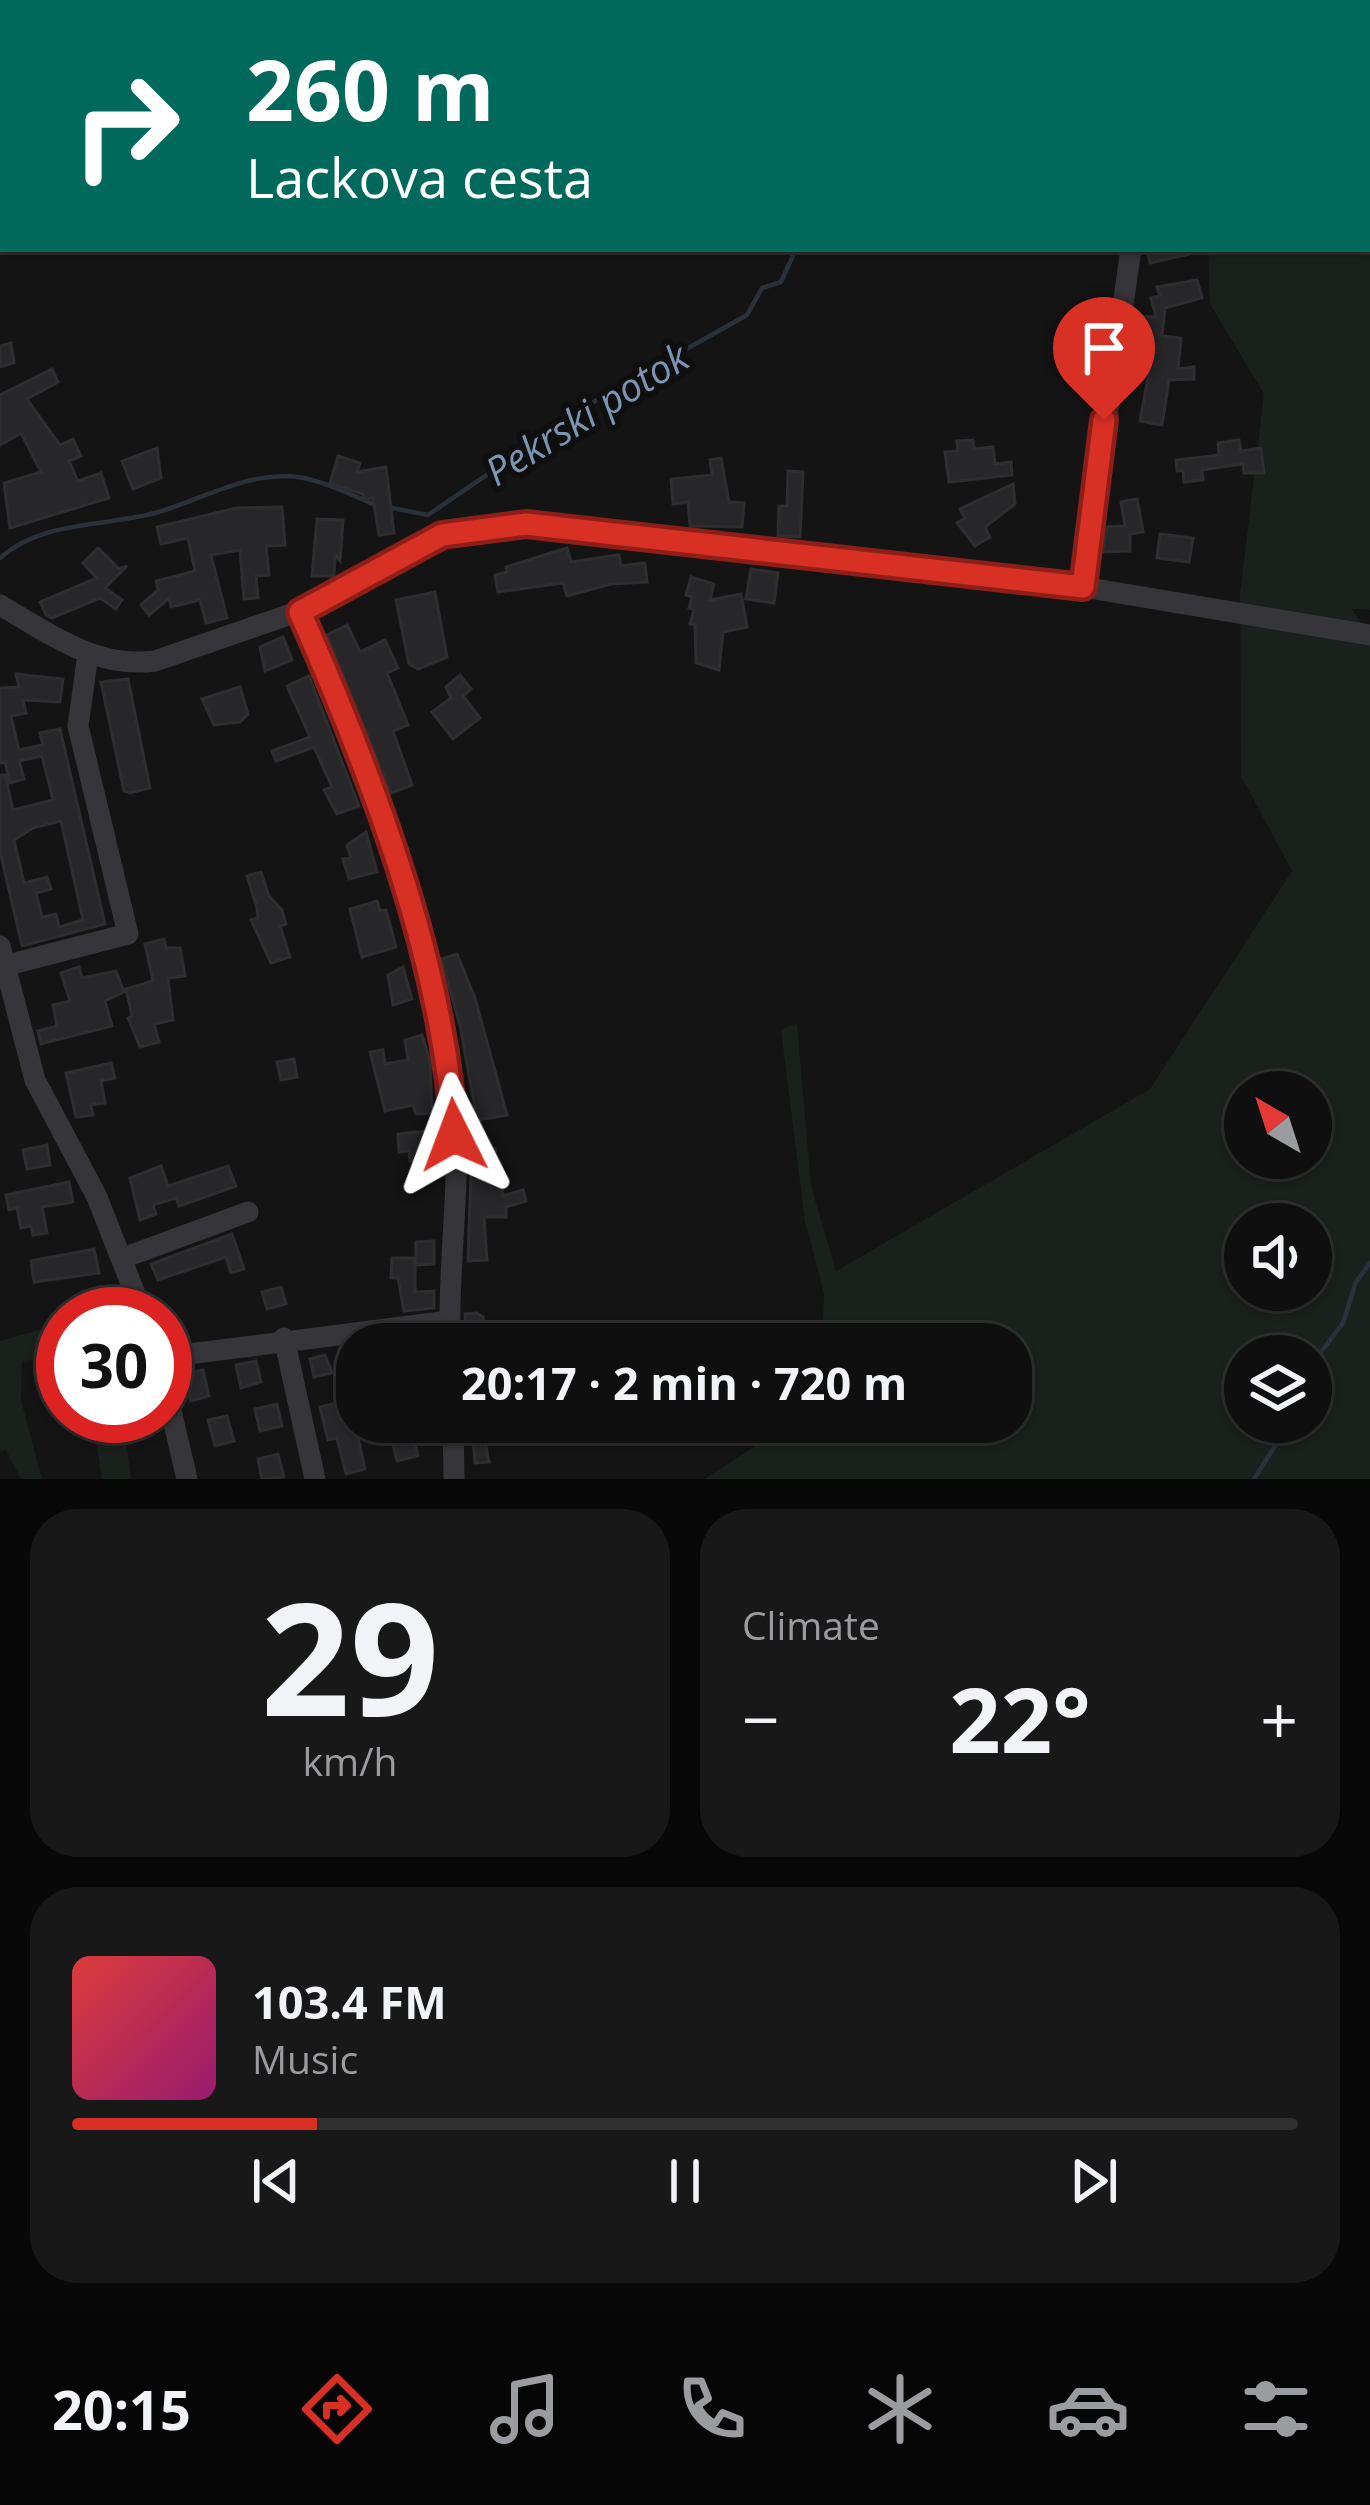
<!DOCTYPE html>
<meta charset="utf-8">
<style>
body{margin:0;font-family:"Open Sans",sans-serif;background:#181819;color:#f1f3f6;height:100vh;display:flex;flex-direction:column;font-size:45px;white-space:nowrap}
*{box-sizing:border-box;margin:0}
p{font-size:39px;color:#9b9c9f}
.icon{flex:none;width:66px;height:66px;fill:none;stroke:currentColor;stroke-width:2;stroke-linecap:round;stroke-linejoin:round}
.map{position:relative;height:1479px;overflow:hidden}
.sheet{display:flex;flex-direction:column;gap:30px;padding:30px;background:#080809;flex:1}
.sheet>*{flex:none}
.hud{position:absolute;left:0px;top:0px;width:1371px;height:252px;box-shadow:0 3px 9px #0004,0 0 0 3px #2f2f30;background:#00695c;color:#fff;overflow:hidden}
.needle{width:78px;rotate:321deg}
.controls{position:absolute;left:1224px;top:1071px;display:grid;gap:24px}
.controls a{display:grid;place-items:center;width:108px;height:108px;border-radius:50%;background:#0f0f10;box-shadow:0 3px 9px #0004,0 0 0 3px #2f2f30;font-size:60px}
.speed{position:absolute;left:36px;top:1287px;display:flex;gap:24px;font-size:60px;font-weight:700;text-align:center}
.speed>*{display:grid;place-content:center;width:156px;height:156px;border-radius:50%;background:#0f0f10;box-shadow:0 3px 9px #0004,0 0 0 3px #2f2f30;line-height:1}
.speed .limit{border:18px solid #d22;background:#fff;color:#111}
.pin{position:absolute;display:grid;place-items:center;width:102px;height:102px;color:#fff;margin:-123px -51px;border-radius:50% 50% 50% 0;rotate:-45deg;box-shadow:0 0 12px #0007}
.pin .icon{rotate:45deg}
.me{position:absolute;width:132px;margin:-66px;rotate:357deg;stroke-linejoin:round;filter:drop-shadow(0 0 9px #0008)}
.turn{display:flex;align-items:center;gap:42px;height:252px;padding:0 48px;font-size:54px}
.turn .icon{width:156px;height:156px;stroke-width:2.5}
.turn b{display:block;font-size:84px;line-height:102px}
.big{font-size:90px;font-weight:700;line-height:1.1}
.sheet .card{flex:1;display:flex;flex-direction:column;justify-content:center;gap:18px;min-width:0;padding:0 42px;border-radius:48px;background:#181819}
.sheet .dial{align-items:center;gap:0}
.dial b{font-size:156px;line-height:1}
.song{display:flex;align-items:center;gap:36px}
.cover{width:144px;height:144px;border-radius:18px;background:linear-gradient(135deg,hsl(0 70% 55%),hsl(320 70% 35%))}
.played{height:12px;border-radius:6px;background:linear-gradient(90deg,#d93025 20%,#2f2f30 20%)}
.keys{display:flex;justify-content:space-around;direction:ltr}
.heat{display:flex;justify-content:space-between;align-items:center;font-size:66px;direction:ltr}
.sheet .tiles{flex:1;display:grid;gap:30px;grid-template-columns:1fr 1fr}
.card:last-child{grid-column:span 2}
.trip{position:absolute;left:336px;top:1323px;width:696px;height:120px;border-radius:48px;background:#0f0f10;box-shadow:0 3px 9px #0004,0 0 0 3px #2f2f30;font-weight:700;line-height:120px;text-align:center}
.tabs{display:flex;height:192px;justify-content:space-around;align-items:center;background:#060606;color:#9b9c9f}
.tabs .icon{width:84px;height:84px}
.tabs .active{color:#d93025}
.tabs b{font-size:54px;color:#f1f3f6}
.map>svg:first-child{display:block}
</style>
<div class="map">
<svg width="1370" height="1479" viewBox="0 0 1370 1479">
<rect width="100%" height="100%" fill="#141415"/>
<!-- green -->
<g fill="#1a201b" fill-rule="evenodd">
<path d="M1146 0H1370V610L1352 609 1370 638V1479H704L794 1422H1011V1344H822L824 1294 805 1221 781 1030 797 1023 811 1186 836 1271 1150 1089 1292 871 1241 776 1240 594 1264 394 1210 304 1208 249H1368V3ZM1245 1092H1311V1158H1245ZM1245 1224H1311V1290H1245ZM1245 1356H1311V1422H1245Z"/>
<path d="M63 1323V1356L22 1361 21 1400 42 1479H21L6 1450 0 1452V1341Z"/>
<path d="M92 1416H123L131 1479H102Z"/>
</g>
<g fill="none" stroke-linecap="round" stroke-linejoin="round">
<!-- stream -->
<g stroke="#2a3139" stroke-width="4.5">
<path d="M1004 3 1007 0"/>
<path d="M387 507 428 515 601 397 747 315 762 288 781 282 796 249"/>
<path d="M0 558C45 518 111 528 165 510 208 496 241 476 288 476 315 477 351 494 375 505"/>
<path d="M1311 1365 1343 1323 1356 1282 1370 1263"/>
<path d="M1254 1479 1290 1422"/>
</g>
</g>
<!-- building -->
<g fill="#272729" stroke="#2e2e31" stroke-width="3" fill-rule="evenodd">
<path d="M1147 249H1190V254L1150 263Z"/>
<path d="M1197 280 1202 298 1165 308 1162 336 1181 338 1178 369 1194 367V379L1169 380 1162 425 1140 421 1154 344 1139 342 1142 316 1156 317 1151 298 1160 296 1157 287Z"/>
<path d="M11 343 14 363 0 367V346Z"/>
<path d="M52 369 58 382 27 399 60 445 73 439 81 456 69 461 78 481 101 473 109 498 10 528 4 483 41 472 21 433 0 445V395Z"/>
<path d="M973 440 974 449 993 447 995 464 1011 462 1012 475 949 482 945 452 958 451 957 441Z"/>
<path d="M1239 440 1241 451 1261 448 1264 473H1244L1243 464 1202 470 1203 480 1184 482 1183 470 1177 471 1176 460 1219 455 1218 443Z"/>
<path d="M157 448 161 478 133 489 122 461Z"/>
<path d="M338 456 360 463 357 472 386 467 394 533 379 535 373 498 364 499 363 494 330 483Z"/>
<path d="M721 458 729 502 744 503 742 527 690 526 688 502 673 504 671 479 712 475 710 460Z"/>
<path d="M788 471 803 472 800 537 778 536 779 506H787Z"/>
<path d="M1013 484 1015 504 985 527 990 537 975 546 957 523 965 518 960 509Z"/>
<path d="M1137 499 1143 532 1130 534V551L1103 552 1107 527 1125 526 1121 502Z"/>
<path d="M282 507 285 545 266 546 269 575 256 576 258 598 244 599 240 550 211 555 227 618 206 623 200 600 171 607 169 598 149 615 141 605 158 590 156 581 195 571 188 538 161 544 157 527 236 508Z"/>
<path d="M317 519 343 520 340 561 335 555 334 576H312Z"/>
<path d="M1160 534 1193 538 1189 562 1157 558Z"/>
<path d="M98 548 119 569 127 566 105 588 122 600 116 609 100 598 52 618 46 615 40 602 97 578 83 563Z"/>
<path d="M567 548 571 562 619 555 621 566 645 563 647 582 611 584 567 596 563 583 498 592 495 575 507 572 506 567Z"/>
<path d="M751 569 778 573 774 603 746 599Z"/>
<path d="M691 577 714 584 710 600 741 594 747 627 723 632 719 670 696 663 695 625 690 624 694 610 689 608 692 597 686 595Z"/>
<path d="M435 592 447 657 418 669 409 664 396 600Z"/>
<path d="M347 625 360 652 385 640 398 668 387 673 408 725 393 731 412 785 391 793 327 635Z"/>
<path d="M283 637 292 660 265 671 260 647Z"/>
<path d="M16 674 63 679 60 702 23 700 26 713 11 716 19 750 43 745 40 733 60 729 105 924 22 946 0 851V775H5L13 810 53 800 42 756 19 761 24 779 10 783 5 762 0 763V688L19 687ZM61 821 83 920 59 927 56 914 42 917 36 893 51 889 47 877 24 883 14 840 33 828Z"/>
<path d="M460 675 471 689 463 696 480 718 453 739 432 712 451 698 446 687Z"/>
<path d="M309 676 359 806 337 814 324 790 332 787 314 747 276 761 272 751 310 737 287 686Z"/>
<path d="M128 679 150 788 130 793 124 791 101 682Z"/>
<path d="M240 687 248 714 240 722 214 725 202 699Z"/>
<path d="M366 832 377 872 349 879 343 859 351 858 347 845Z"/>
<path d="M261 872 269 896 282 910 286 924 280 926 290 957 271 963 251 920 258 918 257 908 247 876Z"/>
<path d="M377 901 380 911 386 910 396 947 362 957 350 909Z"/>
<path d="M164 939 166 948H180L185 976 168 978 173 1020 154 1024 159 1042 140 1047 128 1018 132 1016 126 989 153 981 145 944Z"/>
<path d="M457 954 475 998 507 1115 477 1120 460 1025 441 959Z"/>
<path d="M79 967 82 978 116 971 124 992 105 1001 112 1026 41 1044 38 1031 57 1026 53 1005 70 1001 61 973Z"/>
<path d="M403 967 412 999 393 1005 388 975Z"/>
<path d="M422 1035 430 1061 432 1113 416 1114 413 1105 385 1111 370 1052 383 1050 385 1064 408 1060 405 1040Z"/>
<path d="M294 1059 297 1077 281 1080 277 1062Z"/>
<path d="M111 1063 115 1078 101 1081 105 1103 91 1105 93 1115 76 1117 66 1073Z"/>
<path d="M425 1131 427 1159 410 1161 409 1151 399 1152 398 1134Z"/>
<path d="M47 1145 50 1165 27 1169 23 1150Z"/>
<path d="M486 1147 495 1149 503 1196 523 1190 526 1201 506 1207V1217H484L487 1260 468 1261 471 1173 478 1171 474 1149Z"/>
<path d="M161 1166 168 1186 228 1166 236 1186 179 1206 176 1198 153 1205 156 1214 140 1220 130 1178Z"/>
<path d="M69 1182 73 1202 42 1207 47 1233 33 1235 31 1226 21 1228 17 1208 9 1210 6 1195Z"/>
<path d="M232 1234 244 1269 231 1273 226 1257 158 1280 151 1264Z"/>
<path d="M434 1241V1264L416 1265V1242Z"/>
<path d="M94 1249 99 1273 34 1282 31 1261Z"/>
<path d="M392 1258H415V1292L434 1291V1308L404 1311 398 1278H391Z"/>
<path d="M281 1287 286 1304 267 1309 262 1292Z"/>
<path d="M477 1313 483 1317 484 1329H477L478 1344H466L465 1314Z"/>
<path d="M325 1355 332 1373 314 1377 310 1359Z"/>
<path d="M256 1361 261 1382 241 1388 236 1365Z"/>
<path d="M203 1370 209 1396 191 1401 184 1374Z"/>
<path d="M357 1380V1414L353 1415 365 1469 346 1474 337 1438 328 1440 320 1407 343 1401 340 1383Z"/>
<path d="M277 1404 282 1426 260 1431 255 1409Z"/>
<path d="M227 1416 234 1441 215 1446 208 1420Z"/>
<path d="M482 1425 489 1462 475 1463 472 1426Z"/>
<path d="M413 1434 418 1456 397 1461 392 1439Z"/>
<path d="M278 1454 284 1477 262 1479 258 1459Z"/>
</g>
<g fill="none" stroke-linecap="round" stroke-linejoin="round">
<!-- minor -->
<g stroke="#35353a" stroke-width="21">
<path d="M1150 3V0"/>
<path d="M1083 587 1131 249"/>
<path d="M0 605C48 633 96 669 155 661L326 602 442 535 526 524 1083 587 1370 635"/>
<path d="M300 612C363 758 423 913 450 1071 466 1159 447 1254 450 1344"/>
<path d="M0 946 35 1080 97 1197 143 1314"/>
<path d="M4 966 128 934 78 726 88 654"/>
<path d="M123 1258 248 1212"/>
<path d="M284 1338 315 1479"/>
<path d="M165 1357 449 1321"/>
<path d="M165 1385 187 1479"/>
<path d="M453 1422 454 1479"/>
</g>
</g>
<g fill="none" stroke-linecap="round" stroke-linejoin="round">
<defs>
<path id="route" d="M454 1135C444 961 370 771 300 612L442 535 526 524 1083 587 1104 420"/>
</defs>
<!-- route casing -->
<use href="#route" stroke="#8d1f18" stroke-width="30"/>
<!-- route -->
<use href="#route" stroke="#d93025" stroke-width="21"/>
</g>
<g text-anchor="middle" dominant-baseline="central" stroke-width="12" stroke-linejoin="round" paint-order="stroke">
<!-- water labels -->
<g font-size="39" font-style="italic" fill="#7c95b1" stroke="#0f0f10">
<text transform="translate(586 413) rotate(-32)">Pekrski potok</text>
</g>
</g>
</svg>
<div class="controls">
<a><svg class="needle" viewBox="-14 -14 28 28"><path d="M0-13l5 13h-10z" fill="#e53935"/><path d="M0 13l5-13h-10z" fill="#9b9c9f"/></svg></a>
<a><svg class="icon" aria-label="sound" viewBox="0 0 24 24"><path d="M4 9h4l5-4v14l-5-4H4zM17 9q2 3 0 6"/></svg></a>
<a><svg class="icon" aria-label="layers" viewBox="0 0 24 24"><path d="M12 4l9 5-9 5-9-5zM3 14l9 5 9-5"/></svg></a>
</div>
<div class="speed"><div class="limit">30</div></div>
<div class="pin" style="left:1104px;top:420px;background:#d93025"><svg class="icon" aria-label="arrive" viewBox="0 0 24 24"><path d="M6 21V4h12l-3 4 3 4H6"/></svg></div>
<svg class="me" style="left:454px;top:1135px" viewBox="-20 -20 40 40"><path d="M0-17L14 15 0 8-14 15z" fill="#d93025" stroke="#fff" stroke-width="4"/></svg>
<div class="trip">20:17 · 2 min · 720 m</div>
<div class="hud">
<div class="turn"><svg class="icon" aria-label="right" viewBox="0 0 24 24"><path d="M7 20v-9h11M14 6l5 5-5 5"/></svg><div><b>260 m</b>Lackova cesta</div></div>
</div>
</div>
<section class="sheet">
<div class="tiles">
<div class="card dial"><b>29</b><p>km/h</p></div>
<div class="card"><p>Climate</p>
<div class="heat"><a>−</a><b class="big">22°</b><a>+</a></div>
</div>
<div class="card">
<div class="song"><i class="cover"></i><div><b>103.4 FM</b><p>Music</p></div></div>
<div class="played"></div>
<div class="keys"><svg class="icon" aria-label="previous" viewBox="0 0 24 24"><path d="M18 5L8 12l10 7zM5 5v14"/></svg><svg class="icon" aria-label="pause" viewBox="0 0 24 24"><path d="M8 5v14M16 5v14"/></svg><svg class="icon" aria-label="next" viewBox="0 0 24 24"><path d="M6 5l10 7-10 7zM19 5v14"/></svg></div>
</div>
</div>
</section>
<nav class="tabs">
<b>20:15</b>
<svg class="icon active" aria-label="directions" viewBox="0 0 24 24"><path d="M12 3l9 9-9 9-9-9zM9 14v-3h6M13 9l2 2-2 2"/></svg>
<svg class="icon" aria-label="music" viewBox="0 0 24 24"><path d="M9 18V5l10-2v13"/><circle cx="6" cy="18" r="3"/><circle cx="16" cy="16" r="3"/></svg>
<svg class="icon" aria-label="phone" viewBox="0 0 24 24"><path d="M5 4h4l2 5-3 2q2 4 5 5l2-3 5 2v4C11 20 4 13 5 4z"/></svg>
<svg class="icon" aria-label="climate" viewBox="0 0 24 24"><path d="M12 3v18M4 7l16 10M4 17L20 7"/></svg>
<svg class="icon" aria-label="car" viewBox="0 0 24 24"><path d="M5 17H2v-5l4-1 3-4h7l3 4 3 1v5h-3M9 17h6M6 11h13"/><circle cx="7" cy="17" r="2"/><circle cx="17" cy="17" r="2"/></svg>
<svg class="icon" aria-label="filters" viewBox="0 0 24 24"><path d="M4 7h16M4 17h16"/><circle cx="9" cy="7" r="2"/><circle cx="15" cy="17" r="2"/></svg>
</nav>
